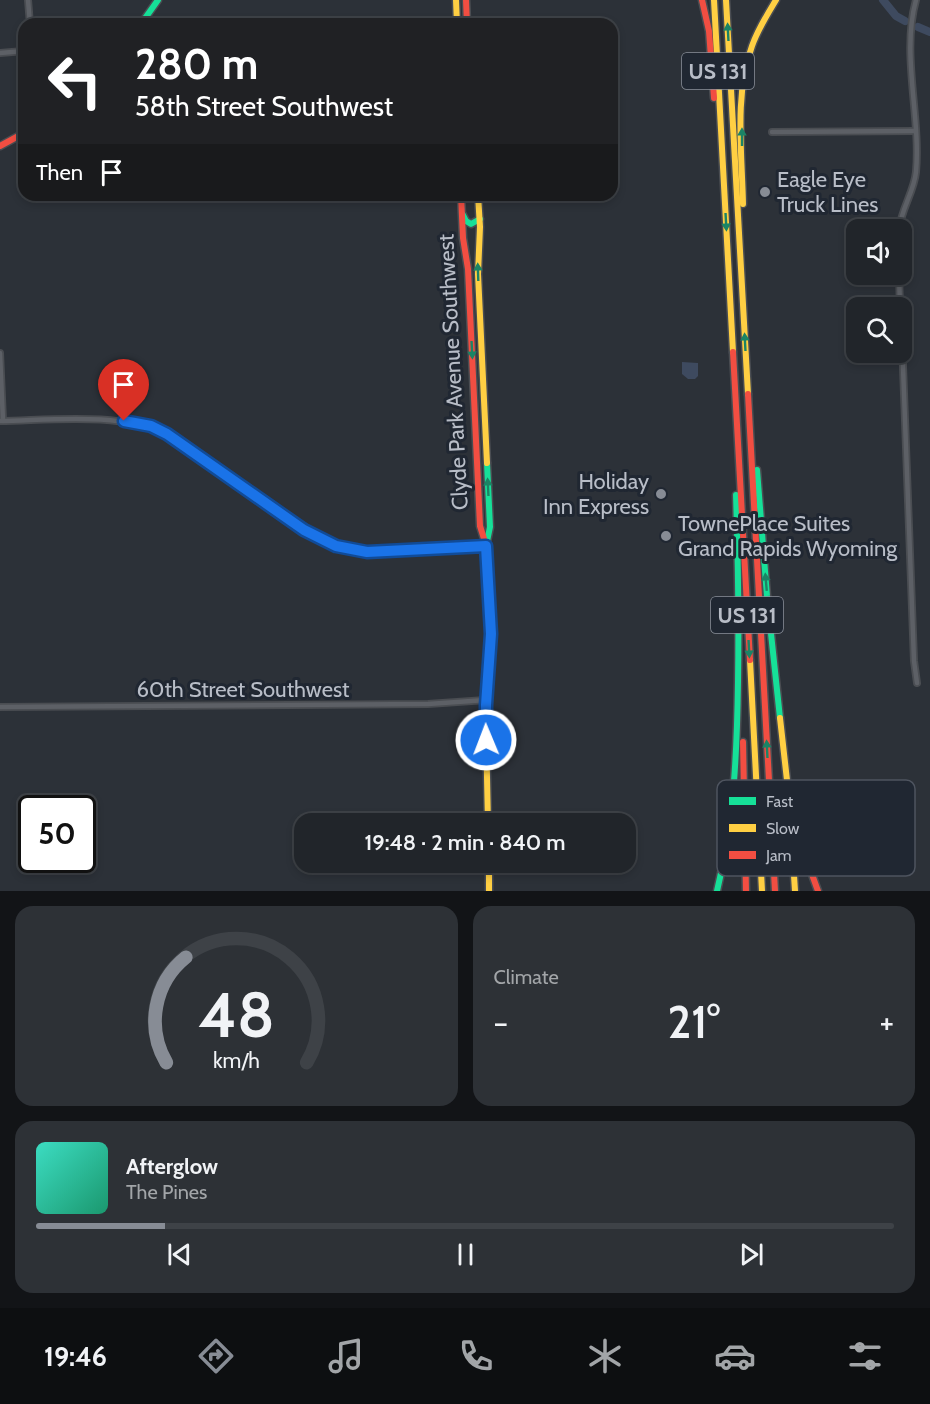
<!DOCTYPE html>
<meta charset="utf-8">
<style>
body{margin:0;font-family:Cabin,sans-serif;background:#2d3136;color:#f1f3f6;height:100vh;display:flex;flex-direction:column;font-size:22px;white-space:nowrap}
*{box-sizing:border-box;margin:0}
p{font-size:20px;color:#a2a5a8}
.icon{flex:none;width:33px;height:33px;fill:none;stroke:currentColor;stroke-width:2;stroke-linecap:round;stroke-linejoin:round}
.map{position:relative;height:891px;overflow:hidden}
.details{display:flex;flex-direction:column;gap:15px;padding:15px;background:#121417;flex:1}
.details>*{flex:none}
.guide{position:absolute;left:18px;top:18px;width:600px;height:183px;border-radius:18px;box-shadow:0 3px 9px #0003,0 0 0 2px #3e4247;background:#202124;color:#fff;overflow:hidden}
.buttons{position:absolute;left:846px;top:219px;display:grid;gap:12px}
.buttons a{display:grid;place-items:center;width:66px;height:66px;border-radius:12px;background:#21252a;box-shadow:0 3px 9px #0003,0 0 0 2px #3e4247;font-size:30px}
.speed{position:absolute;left:18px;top:795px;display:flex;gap:12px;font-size:30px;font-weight:700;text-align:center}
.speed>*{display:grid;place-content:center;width:78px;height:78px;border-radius:50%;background:#21252a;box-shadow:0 3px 9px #0003,0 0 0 2px #3e4247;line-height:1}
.speed .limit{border:3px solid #111;border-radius:9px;background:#fff;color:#111}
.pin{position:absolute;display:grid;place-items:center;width:51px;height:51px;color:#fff;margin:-62px -26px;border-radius:50% 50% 50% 0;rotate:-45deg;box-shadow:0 0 6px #0007}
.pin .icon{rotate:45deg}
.me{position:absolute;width:66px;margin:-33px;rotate:359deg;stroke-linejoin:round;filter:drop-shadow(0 0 4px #0008)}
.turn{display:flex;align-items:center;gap:21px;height:126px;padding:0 18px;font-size:27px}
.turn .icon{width:78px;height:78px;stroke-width:2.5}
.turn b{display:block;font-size:42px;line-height:51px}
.then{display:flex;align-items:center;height:57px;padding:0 18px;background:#0003;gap:12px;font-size:22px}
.big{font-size:45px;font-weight:600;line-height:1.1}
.details .widget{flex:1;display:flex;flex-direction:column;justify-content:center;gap:9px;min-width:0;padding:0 21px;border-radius:18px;background:#2d3136}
.details .dial{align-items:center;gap:0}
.dial svg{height:156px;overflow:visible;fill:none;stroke:#3e4247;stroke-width:7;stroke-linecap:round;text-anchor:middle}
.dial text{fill:#f1f3f6;stroke:none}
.song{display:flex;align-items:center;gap:18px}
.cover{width:72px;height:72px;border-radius:9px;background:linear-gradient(135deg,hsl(170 70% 55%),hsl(160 70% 35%))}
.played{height:6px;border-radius:3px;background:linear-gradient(90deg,#878c95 15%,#3e4247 15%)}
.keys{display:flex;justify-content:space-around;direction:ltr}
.heat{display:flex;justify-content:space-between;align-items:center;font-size:33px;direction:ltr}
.details .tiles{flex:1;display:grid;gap:15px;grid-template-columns:1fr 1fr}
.widget:last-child{grid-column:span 2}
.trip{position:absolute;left:294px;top:813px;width:342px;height:60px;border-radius:18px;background:#21252a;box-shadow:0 3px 9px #0003,0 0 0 2px #3e4247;font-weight:600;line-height:60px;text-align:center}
.menu{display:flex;height:96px;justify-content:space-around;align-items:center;background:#0d0f11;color:#a2a5a8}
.menu .icon{width:42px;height:42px}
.menu .on{color:#878c95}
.menu b{font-size:27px;color:#f1f3f6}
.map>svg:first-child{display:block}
</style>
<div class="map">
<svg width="930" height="891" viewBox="0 0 930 891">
<rect width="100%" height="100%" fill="#2c3138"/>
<!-- water -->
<path fill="#3e4a5f" d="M682 362 698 363V376L695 379H688L682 374Z"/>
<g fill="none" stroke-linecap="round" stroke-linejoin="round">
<!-- river -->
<g stroke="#3e4a5f" stroke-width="8">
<path d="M883 0 896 16 905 21"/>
<path d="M918 27 930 32"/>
</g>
<defs>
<g id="street">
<path d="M28 0 30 24"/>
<path d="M0 53 24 51"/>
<path d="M772 132 914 131"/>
<path d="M899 230C901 209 914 192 916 172 921 116 901 54 916 0"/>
<path d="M899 274 900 308"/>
<path d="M902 340 914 661 917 683"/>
<path d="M0 353 3 421"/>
<path d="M0 421C54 420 117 412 167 434L304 530 336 546 367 552 486 546"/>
<path d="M0 707 428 704 486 700"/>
</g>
<g id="fast">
<path d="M141 24 158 0"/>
<path d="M463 215 466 221 471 224 480 219"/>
<path d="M757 470 767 596 780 718"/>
<path d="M486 730 485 705 491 627 486 546 490 527 487 463"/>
<path d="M717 891C734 822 737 753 738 682 739 620 738 557 736 495"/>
</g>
<g id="slow">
<path d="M456 0 457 24"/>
<path d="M714 0 733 352"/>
<path d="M726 0 748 394"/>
<path d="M478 195 480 227 478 274 487 463"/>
<path d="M743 204C742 153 734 95 752 46 758 29 767 15 776 0"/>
<path d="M750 660 762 891"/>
<path d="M780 718 789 798 795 891"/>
<path d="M486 730 488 824"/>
<path d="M489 862V891"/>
</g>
<g id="jam">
<path d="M466 0 467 24"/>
<path d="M702 0 709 31 714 98"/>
<path d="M0 146 24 133"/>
<path d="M461 195 463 238 468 269 480 526 486 545"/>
<path d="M733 352 750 660"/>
<path d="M748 394 775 891"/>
<path d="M743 742 746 891"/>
<path d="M794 799 805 855 818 891"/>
</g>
</defs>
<!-- street casing -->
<use href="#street" stroke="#4a4d52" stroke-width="8"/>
<!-- fast casing -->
<use href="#fast" stroke="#4a4d52" stroke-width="9"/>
<!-- slow casing -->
<use href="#slow" stroke="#4a4d52" stroke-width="9"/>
<!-- jam casing -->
<use href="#jam" stroke="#4a4d52" stroke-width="9"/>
<!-- street -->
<use href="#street" stroke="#5d6066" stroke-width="4.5"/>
<!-- fast -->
<use href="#fast" stroke="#16e098" stroke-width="6"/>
<!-- slow -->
<use href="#slow" stroke="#ffcf43" stroke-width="6"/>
<!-- jam -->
<use href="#jam" stroke="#f24e42" stroke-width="6"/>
</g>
<!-- one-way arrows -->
<defs><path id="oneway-solid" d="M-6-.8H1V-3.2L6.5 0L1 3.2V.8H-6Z" transform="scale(1.5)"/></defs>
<g fill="#1b8465">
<use href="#oneway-solid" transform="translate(728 32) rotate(-93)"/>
<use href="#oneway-solid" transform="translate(742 137) rotate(-90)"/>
<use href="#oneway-solid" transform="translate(726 222) rotate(87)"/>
<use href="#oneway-solid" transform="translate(478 272) rotate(-92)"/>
<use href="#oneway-solid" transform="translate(745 342) rotate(-93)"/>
<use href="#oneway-solid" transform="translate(472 350) rotate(87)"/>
<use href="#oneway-solid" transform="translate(488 487) rotate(-93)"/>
<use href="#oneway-solid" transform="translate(766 582) rotate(-95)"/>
<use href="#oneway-solid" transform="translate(749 649) rotate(87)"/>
<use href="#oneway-solid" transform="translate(767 749) rotate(-93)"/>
</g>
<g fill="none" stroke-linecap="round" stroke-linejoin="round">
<defs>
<path id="route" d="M124 421 151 426 167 434 304 530 336 546 367 552 486 546 491 634 486 705V740"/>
</defs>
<!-- route casing -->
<use href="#route" stroke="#114b97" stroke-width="15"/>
<!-- route -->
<use href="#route" stroke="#1a73e8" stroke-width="10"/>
</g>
<!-- markers -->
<g fill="#878c95" stroke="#202732" stroke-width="2">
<circle cx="765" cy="192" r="6"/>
<circle cx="661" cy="494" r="6"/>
<circle cx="666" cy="536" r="6"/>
</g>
<g text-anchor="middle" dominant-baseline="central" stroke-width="6" stroke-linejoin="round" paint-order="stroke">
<!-- shield labels -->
<g fill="#202732" stroke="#8a909a" stroke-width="1.5">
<rect x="682" y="53" width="72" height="36" rx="4.5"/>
<rect x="711" y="597" width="72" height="36" rx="4.5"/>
</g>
<g font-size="21" font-weight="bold" fill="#b8bdc7">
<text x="718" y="71">US 131</text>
<text x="747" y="615">US 131</text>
</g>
<!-- poi labels -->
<g font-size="22" fill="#b8bdc7" stroke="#202732" text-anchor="start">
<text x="777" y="179">Eagle Eye<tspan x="777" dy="25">Truck Lines</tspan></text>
<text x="649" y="481" text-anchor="end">Holiday<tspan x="649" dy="25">Inn Express</tspan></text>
<text x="678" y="523">TownePlace Suites<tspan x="678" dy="25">Grand Rapids Wyoming</tspan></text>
</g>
<!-- street labels -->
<g font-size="22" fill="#b8bdc7" stroke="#202732">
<text transform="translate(453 372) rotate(-93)">Clyde Park Avenue Southwest</text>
<text x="243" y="689">60th Street Southwest</text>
</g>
</g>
<!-- legend -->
<rect x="717" y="780" width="198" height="96" rx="9" fill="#202732" stroke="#4e545f" stroke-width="1.5"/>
<rect x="729" y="797" width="27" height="8" fill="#16e098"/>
<rect x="729" y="824" width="27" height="8" fill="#ffcf43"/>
<rect x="729" y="851" width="27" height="8" fill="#f24e42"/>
<g font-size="16" fill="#b8bdc7">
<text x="766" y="807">Fast</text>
<text x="766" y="834">Slow</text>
<text x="766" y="861">Jam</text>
</g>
</svg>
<div class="buttons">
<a><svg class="icon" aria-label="sound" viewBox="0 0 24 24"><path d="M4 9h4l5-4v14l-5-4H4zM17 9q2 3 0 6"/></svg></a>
<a><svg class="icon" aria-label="search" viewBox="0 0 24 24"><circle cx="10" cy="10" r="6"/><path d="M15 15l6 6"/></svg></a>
</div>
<div class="speed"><div class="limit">50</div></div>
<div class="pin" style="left:124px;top:421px;background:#d93025"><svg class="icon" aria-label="arrive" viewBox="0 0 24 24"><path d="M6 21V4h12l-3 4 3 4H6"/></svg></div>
<svg class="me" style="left:486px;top:740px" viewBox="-20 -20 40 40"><circle r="17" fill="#1a73e8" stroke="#fff" stroke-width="3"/><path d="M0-11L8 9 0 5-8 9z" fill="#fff"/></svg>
<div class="trip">19:48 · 2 min · 840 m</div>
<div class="guide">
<div class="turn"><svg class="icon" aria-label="left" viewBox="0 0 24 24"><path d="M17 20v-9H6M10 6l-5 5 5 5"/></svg><div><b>280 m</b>58th Street Southwest</div></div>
<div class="then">Then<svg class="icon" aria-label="arrive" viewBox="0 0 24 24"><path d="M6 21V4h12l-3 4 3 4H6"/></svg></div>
</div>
</div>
<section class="details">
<div class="tiles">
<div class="widget dial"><svg viewBox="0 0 100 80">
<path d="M14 69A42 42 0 1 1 86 69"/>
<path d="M14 69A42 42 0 0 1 24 15" stroke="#878c95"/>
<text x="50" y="56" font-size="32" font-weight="700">48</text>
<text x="50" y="72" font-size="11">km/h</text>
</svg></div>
<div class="widget"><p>Climate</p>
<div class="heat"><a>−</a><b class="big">21°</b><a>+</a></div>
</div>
<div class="widget">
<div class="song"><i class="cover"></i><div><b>Afterglow</b><p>The Pines</p></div></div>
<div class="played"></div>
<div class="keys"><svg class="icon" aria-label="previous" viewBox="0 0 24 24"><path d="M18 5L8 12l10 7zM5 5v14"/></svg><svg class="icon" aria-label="pause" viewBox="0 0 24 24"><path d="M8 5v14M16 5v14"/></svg><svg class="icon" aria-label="next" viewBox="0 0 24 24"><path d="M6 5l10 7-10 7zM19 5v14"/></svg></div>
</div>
</div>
</section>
<nav class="menu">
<b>19:46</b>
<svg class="icon on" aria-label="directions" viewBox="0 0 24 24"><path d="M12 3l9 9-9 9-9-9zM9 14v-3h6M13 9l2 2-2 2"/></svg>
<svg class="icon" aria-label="music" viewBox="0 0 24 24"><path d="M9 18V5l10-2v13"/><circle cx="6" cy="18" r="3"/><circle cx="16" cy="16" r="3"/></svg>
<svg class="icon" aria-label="phone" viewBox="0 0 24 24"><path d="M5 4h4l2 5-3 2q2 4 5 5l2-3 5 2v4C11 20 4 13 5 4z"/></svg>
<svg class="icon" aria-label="climate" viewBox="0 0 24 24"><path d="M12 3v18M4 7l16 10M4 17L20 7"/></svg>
<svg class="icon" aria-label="car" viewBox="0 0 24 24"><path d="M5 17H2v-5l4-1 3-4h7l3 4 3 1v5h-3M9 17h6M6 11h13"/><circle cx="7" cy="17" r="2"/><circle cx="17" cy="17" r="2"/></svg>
<svg class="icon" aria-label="filters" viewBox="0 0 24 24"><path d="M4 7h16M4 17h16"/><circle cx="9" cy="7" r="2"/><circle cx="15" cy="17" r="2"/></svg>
</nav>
